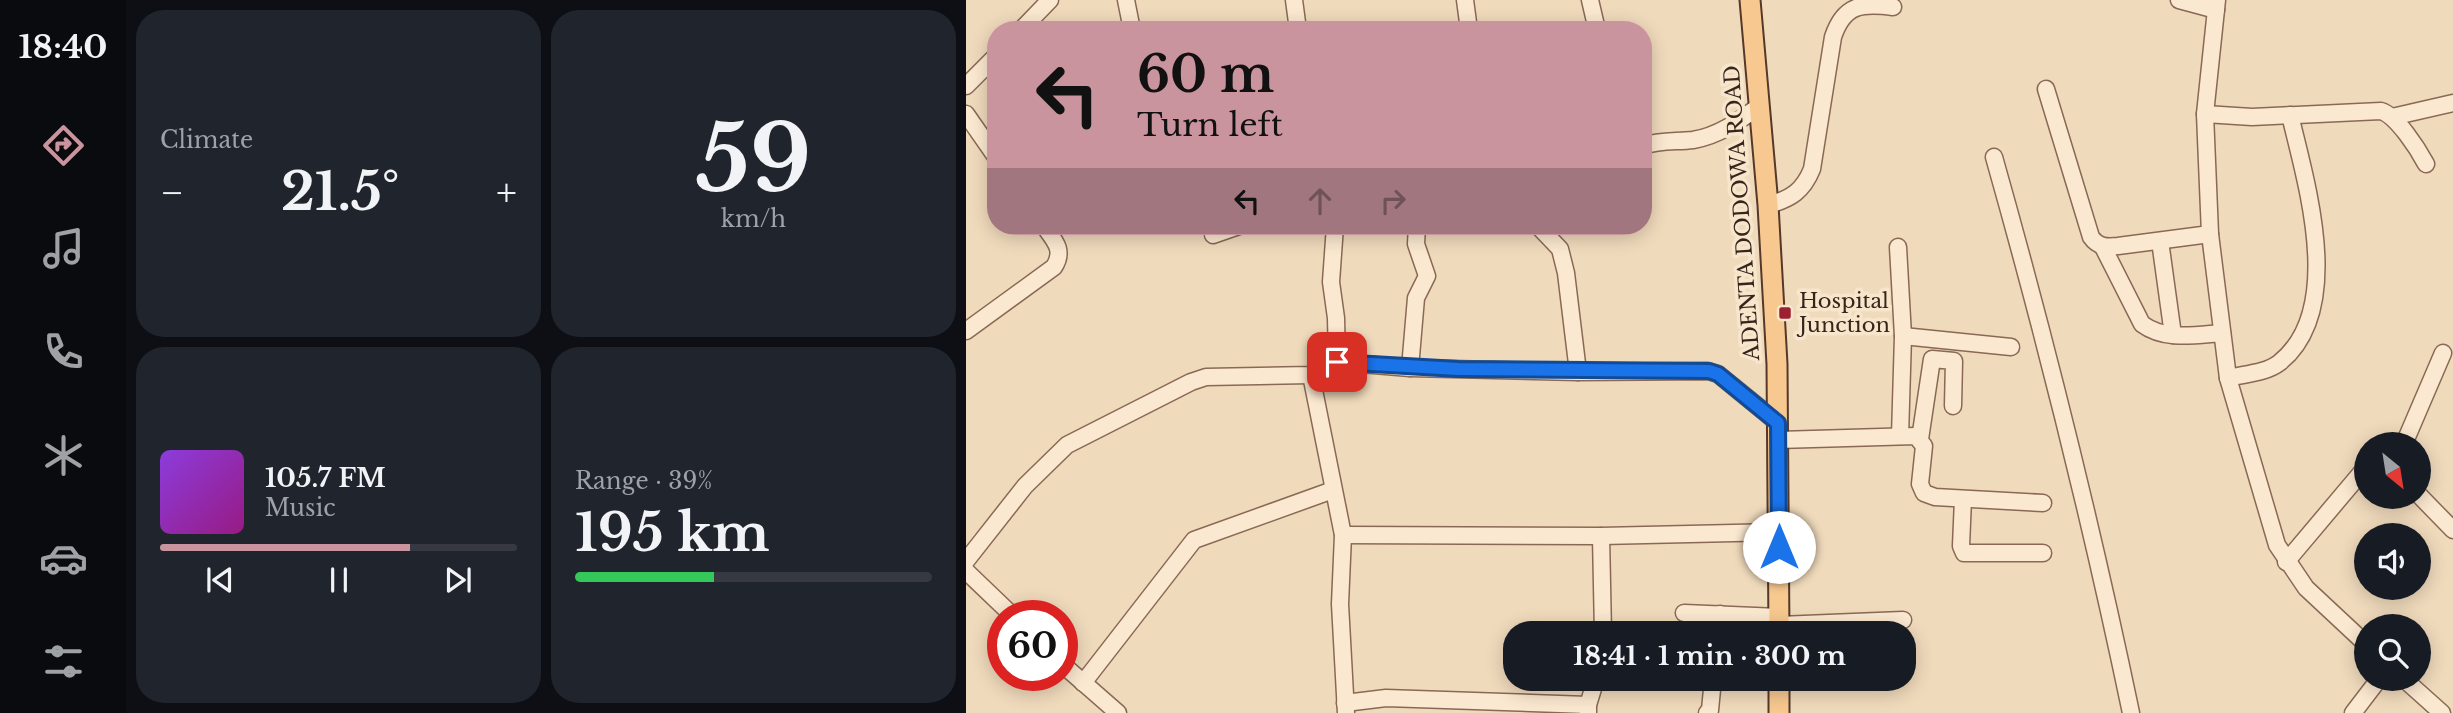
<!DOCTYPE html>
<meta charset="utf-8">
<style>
body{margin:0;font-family:"Libre Baskerville",serif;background:#20242c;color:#f1f3f6;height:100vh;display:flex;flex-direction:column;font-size:26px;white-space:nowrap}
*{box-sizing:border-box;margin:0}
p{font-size:23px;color:#9ea1a6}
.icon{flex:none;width:38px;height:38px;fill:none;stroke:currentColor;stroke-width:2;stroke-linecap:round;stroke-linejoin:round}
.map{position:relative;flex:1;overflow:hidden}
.drawer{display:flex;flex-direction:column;gap:10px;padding:10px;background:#0d0f14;width:840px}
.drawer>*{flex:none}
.banner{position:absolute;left:21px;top:21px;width:665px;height:214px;border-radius:28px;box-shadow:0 4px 18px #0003;background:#ca949e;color:#111;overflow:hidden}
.needle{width:46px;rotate:150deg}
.fabs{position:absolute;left:1388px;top:432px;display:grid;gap:14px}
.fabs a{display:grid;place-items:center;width:77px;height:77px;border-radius:50%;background:#171b24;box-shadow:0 4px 18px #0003;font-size:35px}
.speed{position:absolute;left:21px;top:600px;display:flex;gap:14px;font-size:35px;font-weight:700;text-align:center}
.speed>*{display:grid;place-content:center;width:91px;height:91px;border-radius:50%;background:#171b24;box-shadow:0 4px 18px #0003;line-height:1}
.speed .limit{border:10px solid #d22;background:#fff;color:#111}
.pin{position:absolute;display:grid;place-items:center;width:60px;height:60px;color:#fff;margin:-30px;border-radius:14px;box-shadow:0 4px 10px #0006}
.me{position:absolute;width:77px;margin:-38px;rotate:0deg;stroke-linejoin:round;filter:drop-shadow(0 0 5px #0008)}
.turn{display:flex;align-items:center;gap:24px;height:147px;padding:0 35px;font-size:32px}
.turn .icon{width:91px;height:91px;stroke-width:2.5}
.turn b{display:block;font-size:49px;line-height:60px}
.lanes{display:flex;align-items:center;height:66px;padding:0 35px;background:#0003;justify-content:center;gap:35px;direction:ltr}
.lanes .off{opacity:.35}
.big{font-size:52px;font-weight:700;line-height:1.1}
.drawer .tile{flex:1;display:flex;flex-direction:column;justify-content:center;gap:10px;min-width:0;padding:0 24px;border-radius:28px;background:#20242c}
.drawer .dial{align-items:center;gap:0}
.dial b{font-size:91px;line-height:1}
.song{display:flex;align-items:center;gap:21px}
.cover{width:84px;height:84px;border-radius:10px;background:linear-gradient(135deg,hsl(270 70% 55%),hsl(310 70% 35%))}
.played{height:7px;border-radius:4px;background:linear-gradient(90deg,#ca949e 70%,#363941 70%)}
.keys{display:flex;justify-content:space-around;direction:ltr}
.heat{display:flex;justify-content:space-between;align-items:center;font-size:38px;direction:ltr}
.charge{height:10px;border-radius:5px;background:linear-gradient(90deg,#34c759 39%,#363941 0)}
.drawer .tiles{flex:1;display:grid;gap:10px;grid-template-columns:repeat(2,1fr)}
.trip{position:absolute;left:537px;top:621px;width:413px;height:70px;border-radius:28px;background:#171b24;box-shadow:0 4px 18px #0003;font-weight:700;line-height:70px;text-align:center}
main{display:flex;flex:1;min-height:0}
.tabs{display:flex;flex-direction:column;width:126px;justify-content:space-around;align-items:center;background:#090b0e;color:#9ea1a6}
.tabs .icon{width:49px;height:49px}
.tabs .current{color:#ca949e}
.tabs b{font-size:32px;color:#f1f3f6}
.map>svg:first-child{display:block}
</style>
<main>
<nav class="tabs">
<b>18:40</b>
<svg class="icon current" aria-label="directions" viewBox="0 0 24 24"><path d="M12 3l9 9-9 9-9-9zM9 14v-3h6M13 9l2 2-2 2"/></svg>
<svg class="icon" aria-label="music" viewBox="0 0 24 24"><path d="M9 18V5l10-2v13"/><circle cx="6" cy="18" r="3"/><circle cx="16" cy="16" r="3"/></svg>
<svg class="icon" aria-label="phone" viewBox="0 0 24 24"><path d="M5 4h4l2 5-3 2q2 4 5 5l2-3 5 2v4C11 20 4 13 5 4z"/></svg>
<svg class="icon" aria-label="climate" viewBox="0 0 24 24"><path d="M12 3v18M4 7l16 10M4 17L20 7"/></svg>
<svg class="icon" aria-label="car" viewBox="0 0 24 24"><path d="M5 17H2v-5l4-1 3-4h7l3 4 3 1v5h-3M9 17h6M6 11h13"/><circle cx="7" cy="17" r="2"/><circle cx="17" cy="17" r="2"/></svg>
<svg class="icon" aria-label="filters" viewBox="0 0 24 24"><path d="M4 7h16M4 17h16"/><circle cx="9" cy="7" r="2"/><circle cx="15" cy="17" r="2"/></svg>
</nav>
<section class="drawer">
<div class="tiles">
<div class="tile"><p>Climate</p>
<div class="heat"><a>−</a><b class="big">21.5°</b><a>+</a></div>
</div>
<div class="tile dial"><b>59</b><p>km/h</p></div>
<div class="tile">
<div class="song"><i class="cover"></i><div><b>105.7 FM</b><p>Music</p></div></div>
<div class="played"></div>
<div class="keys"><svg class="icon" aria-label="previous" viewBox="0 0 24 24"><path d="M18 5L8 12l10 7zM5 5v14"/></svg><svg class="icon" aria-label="pause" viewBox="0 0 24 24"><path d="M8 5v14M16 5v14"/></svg><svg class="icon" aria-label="next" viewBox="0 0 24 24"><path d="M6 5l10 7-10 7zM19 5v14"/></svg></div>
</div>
<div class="tile"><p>Range · 39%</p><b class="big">195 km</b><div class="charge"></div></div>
</div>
</section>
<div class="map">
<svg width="1487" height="713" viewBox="0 0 1487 713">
<rect width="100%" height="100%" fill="#f0dabc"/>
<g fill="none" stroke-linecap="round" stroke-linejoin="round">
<defs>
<g id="minor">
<path d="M160 0 166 30"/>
<path d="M328 0 332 30"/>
<path d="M499 0 503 30"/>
<path d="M624 0 631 30"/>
<path d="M1213 0 1250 10"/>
<path d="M1251 0 1239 114 1244 234 1262 378 1311 545 1340 588 1400 644"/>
<path d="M55 30 84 0"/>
<path d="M0 86 30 56"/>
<path d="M1080 89 1125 237C1132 247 1140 247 1152 246L1244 234"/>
<path d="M0 114 30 157"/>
<path d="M1239 114 1286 117 1415 111C1431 116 1452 149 1460 164"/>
<path d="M1426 117 1487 103"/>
<path d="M677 146C694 140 710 142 727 140 752 136 773 121 792 107"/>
<path d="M1028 157C1080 341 1126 526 1165 713"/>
<path d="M802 205C825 199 837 191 846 169L867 37C878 4 896 3 927 7"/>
<path d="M369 226 365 282 370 318 371 362"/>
<path d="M572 226 594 249 600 273 612 372"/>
<path d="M247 235 273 226"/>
<path d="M1194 241 1207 335"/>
<path d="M932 247 937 336 934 436"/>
<path d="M1137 247 1176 324C1199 341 1229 335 1256 333"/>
<path d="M0 331 88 267C99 250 88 240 78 226"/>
<path d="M937 336 1045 347"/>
<path d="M444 368 450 298 461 276 450 244 451 226"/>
<path d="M345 375 377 535 374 604 380 713"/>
<path d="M1262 378C1278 374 1300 373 1313 363 1380 310 1340 183 1324 115"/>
<path d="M954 439 966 359 988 361 987 406"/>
<path d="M812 440 950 436 958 446 954 484 958 493 969 497 1077 503"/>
<path d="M1438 444 1477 353"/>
<path d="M1452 494 1487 530"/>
<path d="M997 499 995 546 998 553H1077"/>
<path d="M377 535 635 536 812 532"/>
<path d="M635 536 637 634"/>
<path d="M0 561 59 486 101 445 225 382 240 377 345 375 371 362 444 368 612 372 742 371 752 374 812 423"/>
<path d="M1320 562 1400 467"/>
<path d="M0 571 47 616"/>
<path d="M718 613 813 617"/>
<path d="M813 625 937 620"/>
<path d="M752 634 754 614"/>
<path d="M96 664 152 713"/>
<path d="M1438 679 1476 713"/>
<path d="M117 683 228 540 367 490"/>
<path d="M379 703 420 698 622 705"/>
<path d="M622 713V705L630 679"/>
<path d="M741 713 744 710 747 679"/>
<path d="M1387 713 1413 679"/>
</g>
<g id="major">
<path d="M784 0 802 205 811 364 813 634"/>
<path d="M813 679V713"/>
</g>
</defs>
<!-- minor casing -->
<use href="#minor" stroke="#896955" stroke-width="19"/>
<!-- major casing -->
<use href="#major" stroke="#56382a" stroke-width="23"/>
<!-- minor -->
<use href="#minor" stroke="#fbe8d0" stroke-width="16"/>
<!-- major -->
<use href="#major" stroke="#f7c990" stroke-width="19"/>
</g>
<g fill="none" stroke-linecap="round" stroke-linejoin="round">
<defs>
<path id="route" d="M371 362 492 369 743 371 752 374 812 423 813 547"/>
</defs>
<!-- route casing -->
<use href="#route" stroke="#114b97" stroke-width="18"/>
<!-- route -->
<use href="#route" stroke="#1a73e8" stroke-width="12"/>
</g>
<!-- markers -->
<rect fill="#9b2132" stroke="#f7e5cc" stroke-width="2.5" x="812" y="306" width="14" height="14" rx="3.5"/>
<g text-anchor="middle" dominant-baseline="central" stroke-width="7" stroke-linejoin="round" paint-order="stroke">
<!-- street labels -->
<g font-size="21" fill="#37241b" stroke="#f7e5cc">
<text transform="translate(776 213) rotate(-94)">ADENTA DODOWA ROAD</text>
</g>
<!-- poi labels -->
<g font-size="21" fill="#37241b" stroke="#f7e5cc" text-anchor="start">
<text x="833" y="301">Hospital<tspan x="833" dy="24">Junction</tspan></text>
</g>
</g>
</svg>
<div class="fabs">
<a><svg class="needle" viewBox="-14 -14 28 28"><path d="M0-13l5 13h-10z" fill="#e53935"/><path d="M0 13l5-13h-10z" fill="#9ea1a6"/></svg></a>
<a><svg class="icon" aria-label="sound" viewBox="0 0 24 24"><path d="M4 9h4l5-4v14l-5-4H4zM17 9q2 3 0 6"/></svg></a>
<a><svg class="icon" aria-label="search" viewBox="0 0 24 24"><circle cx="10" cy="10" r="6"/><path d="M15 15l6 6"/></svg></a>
</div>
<div class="speed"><div class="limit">60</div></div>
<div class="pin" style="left:371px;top:362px;background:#d93025"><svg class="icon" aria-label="arrive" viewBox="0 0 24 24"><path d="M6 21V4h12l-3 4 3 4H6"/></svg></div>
<svg class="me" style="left:813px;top:547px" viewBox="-20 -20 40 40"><circle r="19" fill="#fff"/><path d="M0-13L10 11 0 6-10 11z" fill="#1a73e8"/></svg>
<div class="trip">18:41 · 1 min · 300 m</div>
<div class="banner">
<div class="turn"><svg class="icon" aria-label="left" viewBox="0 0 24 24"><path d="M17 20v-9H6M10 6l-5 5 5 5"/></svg><div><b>60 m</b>Turn left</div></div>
<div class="lanes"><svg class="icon" aria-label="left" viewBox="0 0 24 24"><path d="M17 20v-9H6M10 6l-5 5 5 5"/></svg><svg class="icon off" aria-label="ahead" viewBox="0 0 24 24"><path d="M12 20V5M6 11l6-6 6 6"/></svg><svg class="icon off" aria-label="right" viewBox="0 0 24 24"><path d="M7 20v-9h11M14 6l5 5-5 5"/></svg></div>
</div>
</div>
</main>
